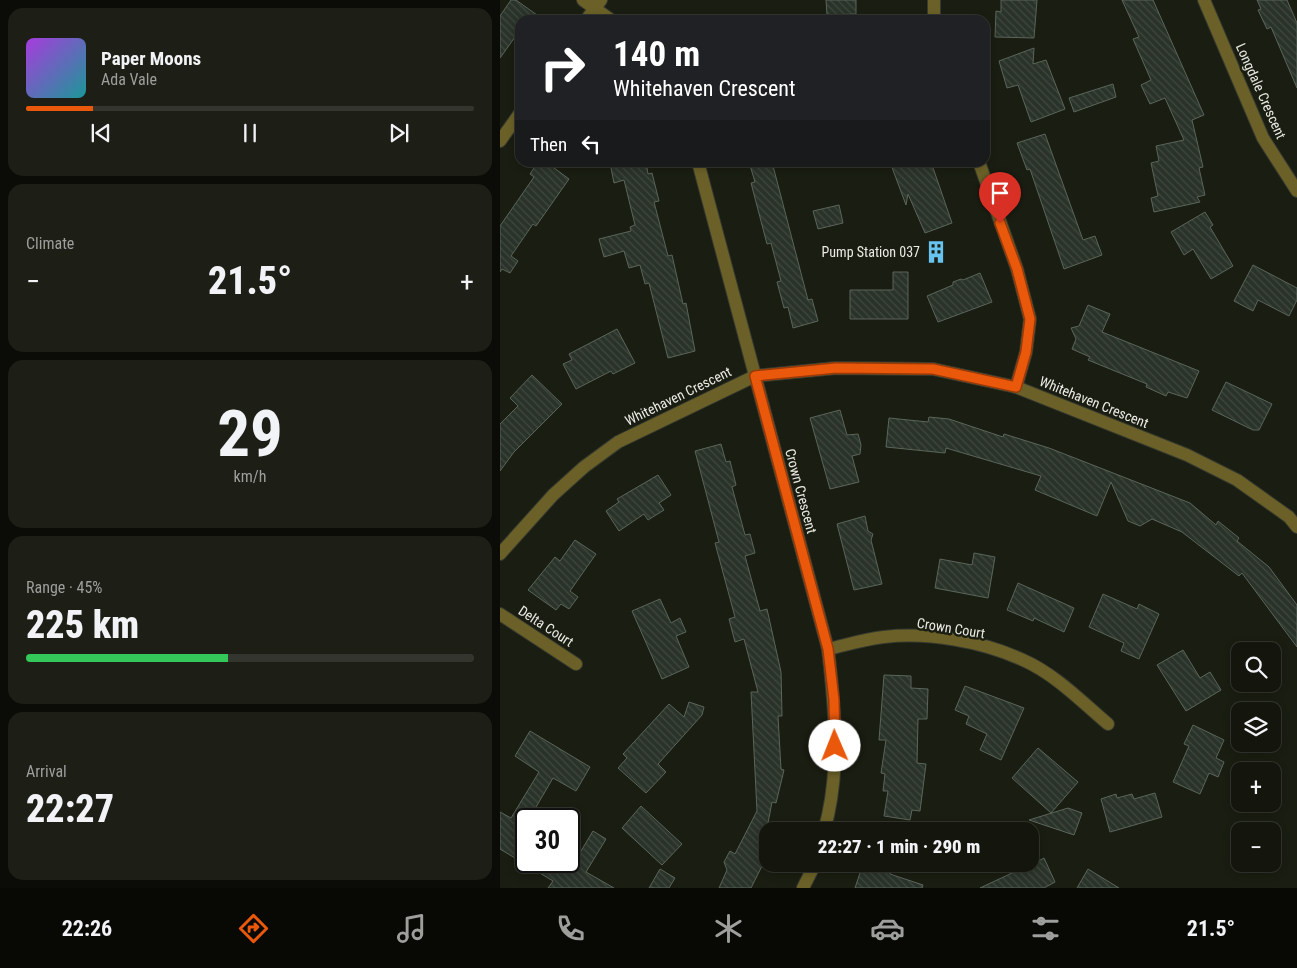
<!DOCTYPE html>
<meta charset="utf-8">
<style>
body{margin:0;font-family:"Roboto Condensed",sans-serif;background:#1d1f16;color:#f1f3f6;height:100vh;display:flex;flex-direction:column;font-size:19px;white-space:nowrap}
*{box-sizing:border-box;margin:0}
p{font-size:16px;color:#9d9f9d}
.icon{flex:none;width:28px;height:28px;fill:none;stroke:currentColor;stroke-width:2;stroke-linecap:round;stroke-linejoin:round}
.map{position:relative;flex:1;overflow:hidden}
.side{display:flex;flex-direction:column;gap:8px;padding:8px;background:#0b0c07;width:500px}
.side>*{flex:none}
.banner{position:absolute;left:15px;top:15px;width:475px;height:152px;border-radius:15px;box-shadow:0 2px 8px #0003,0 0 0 1px #33352e;background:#202124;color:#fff;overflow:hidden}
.buttons{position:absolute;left:731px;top:642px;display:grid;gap:10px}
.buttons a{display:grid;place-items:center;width:50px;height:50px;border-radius:10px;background:#14160d;box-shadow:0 2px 8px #0003,0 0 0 1px #33352e;font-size:25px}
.speed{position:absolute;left:15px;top:808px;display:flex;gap:10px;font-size:25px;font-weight:700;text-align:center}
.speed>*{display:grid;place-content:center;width:65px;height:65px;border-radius:50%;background:#14160d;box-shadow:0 2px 8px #0003,0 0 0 1px #33352e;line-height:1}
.speed .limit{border:2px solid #111;border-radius:8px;background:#fff;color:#111}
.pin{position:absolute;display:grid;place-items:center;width:42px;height:42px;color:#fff;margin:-51px -21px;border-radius:50% 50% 50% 0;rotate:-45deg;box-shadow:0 0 5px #0007}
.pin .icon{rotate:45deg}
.me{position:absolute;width:55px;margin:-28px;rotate:359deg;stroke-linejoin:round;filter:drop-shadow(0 0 4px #0008)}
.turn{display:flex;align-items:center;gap:18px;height:105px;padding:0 15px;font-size:22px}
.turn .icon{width:65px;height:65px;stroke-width:2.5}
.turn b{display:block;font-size:35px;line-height:42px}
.then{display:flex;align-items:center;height:48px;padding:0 15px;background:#0003;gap:10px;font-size:19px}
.big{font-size:38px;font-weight:800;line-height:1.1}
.side .card{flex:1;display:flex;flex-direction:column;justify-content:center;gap:8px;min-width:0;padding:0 18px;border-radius:15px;background:#1d1f16}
.side .dial{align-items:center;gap:0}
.dial b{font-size:65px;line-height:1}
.song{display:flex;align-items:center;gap:15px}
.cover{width:60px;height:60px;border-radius:8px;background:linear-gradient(135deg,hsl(280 70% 55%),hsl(180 70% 35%))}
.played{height:5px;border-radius:2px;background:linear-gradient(90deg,#ea580c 15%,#33352e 15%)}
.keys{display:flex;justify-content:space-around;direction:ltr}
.heat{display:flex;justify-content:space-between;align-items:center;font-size:28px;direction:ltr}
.charge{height:8px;border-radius:4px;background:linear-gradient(90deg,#34c759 45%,#33352e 0)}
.trip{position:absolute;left:259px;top:822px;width:280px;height:50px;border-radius:15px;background:#14160d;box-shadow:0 2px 8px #0003,0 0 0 1px #33352e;font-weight:800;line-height:50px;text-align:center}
.menu{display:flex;height:80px;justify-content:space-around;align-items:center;background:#080905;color:#9d9f9d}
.menu .icon{width:35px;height:35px}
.menu .active{color:#ea580c}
.menu b{font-size:22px;color:#f1f3f6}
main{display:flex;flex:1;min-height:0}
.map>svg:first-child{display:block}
</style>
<main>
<section class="side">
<div class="card">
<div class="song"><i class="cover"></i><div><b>Paper Moons</b><p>Ada Vale</p></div></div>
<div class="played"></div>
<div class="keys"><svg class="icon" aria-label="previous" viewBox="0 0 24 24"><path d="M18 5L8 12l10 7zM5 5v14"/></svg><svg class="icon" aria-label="pause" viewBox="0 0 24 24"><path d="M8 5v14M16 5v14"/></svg><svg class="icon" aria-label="next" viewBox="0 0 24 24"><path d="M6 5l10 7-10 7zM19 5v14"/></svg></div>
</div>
<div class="card"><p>Climate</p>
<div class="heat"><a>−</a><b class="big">21.5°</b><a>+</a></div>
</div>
<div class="card dial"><b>29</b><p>km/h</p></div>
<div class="card"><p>Range · 45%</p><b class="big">225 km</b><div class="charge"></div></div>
<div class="card"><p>Arrival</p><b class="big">22:27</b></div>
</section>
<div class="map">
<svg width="797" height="888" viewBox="0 0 797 888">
<defs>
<pattern id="building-back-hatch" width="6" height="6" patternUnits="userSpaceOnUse" patternTransform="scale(1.25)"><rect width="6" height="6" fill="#2a3329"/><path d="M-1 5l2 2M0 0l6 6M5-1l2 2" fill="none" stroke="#3f473e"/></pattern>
</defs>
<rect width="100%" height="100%" fill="#1a1d11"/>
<!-- building -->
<g fill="url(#building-back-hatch)" stroke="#5b655a">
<path d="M11 0H16L44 20H20V30L0 58V16Z"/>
<path d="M326 0H356V14L327 15Z"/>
<path d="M501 0H537L534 38 495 37 496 11 501 12Z"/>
<path d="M622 0H653L704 115 692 120 703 167 699 168 705 195 697 197 700 202 654 212 651 198 658 196 651 163 659 161 656 146 684 140 665 98 650 104 641 85 651 80 633 39 639 37Z"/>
<path d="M757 0H787L797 23V88L771 27 767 29 758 10 761 9Z"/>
<path d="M534 48 533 64 546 60 565 109 531 122 518 85 507 88 499 61Z"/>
<path d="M613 84 616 97 574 112 569 98Z"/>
<path d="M545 134 583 240 595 236 602 255 564 269 530 169 527 170 517 143Z"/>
<path d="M38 162H46L69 179 36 226 33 224 11 256 18 261 10 273 2 269 0 272V226L34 177 30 174Z"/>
<path d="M120 162H146L148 174 152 173 159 201 154 202 168 256 172 255 183 304 186 303 195 351 168 358 149 283 145 284 140 265 129 268 124 251 104 257 99 239 131 231 130 227 135 225 124 180 114 183 111 168 120 165Z"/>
<path d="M249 162H272L308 300 312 299 318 321 293 328 288 307 284 308 277 282 281 281 271 243 267 244 251 183 255 182Z"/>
<path d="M390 162H431L452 223 425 233 408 194 406 205Z"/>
<path d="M339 205 343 223 318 229 313 211Z"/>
<path d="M705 212 713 225 710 227 733 266 711 279 693 249 684 255 671 232Z"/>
<path d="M753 265 797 288V300L789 316 758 300 753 311 734 301Z"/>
<path d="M393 272H408V319H350V290H393Z"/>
<path d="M480 273 492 302 438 322 427 296 453 285V282L461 279 463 280Z"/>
<path d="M588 305 610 314 602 332 699 371 687 398 668 392 666 396 646 387 647 384 588 360 590 357 572 349 576 339 571 328 579 326Z"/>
<path d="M117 329 135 363 113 374 111 371 76 389 63 364 72 360 69 354Z"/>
<path d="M32 375 62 404 14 452 0 471V424L18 406 10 398Z"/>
<path d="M726 382 772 404 759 430H753L712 410Z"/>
<path d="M340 410 347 435 358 434 361 445 360 454 352 456 359 482 330 489 310 418Z"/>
<path d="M429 417 449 419 503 437 504 434 549 448 690 503 716 525 718 521 739 538 737 541 769 567 797 605V647L742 573 739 576 682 532 652 519 640 526 628 521 611 482 597 516 535 490 541 476 446 448 445 453 386 447 389 418 428 422Z"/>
<path d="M221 444 226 462 230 461 236 485 232 487 245 535 250 534 255 553 245 556 260 611 267 609 281 672 282 716H278L281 769 284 770 276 803 272 802 264 844 268 847V854L251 888H219L227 870 224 862 230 851 235 854 257 811 251 692H258L244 639 235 642 229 619 235 617 215 543 219 542 195 451Z"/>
<path d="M158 475 171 495 159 503 164 510 148 520 144 514 119 531 106 511 119 502 117 499Z"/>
<path d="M365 516 368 531 373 534 371 540 382 584 354 590 337 524Z"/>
<path d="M75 540 96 554 70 591 78 597 69 609 61 604 56 610 28 590 55 557 60 561Z"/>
<path d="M474 553 495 557 488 598 435 588 440 559 472 565Z"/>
<path d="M518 583 574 608 564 632 534 618 533 621 507 610Z"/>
<path d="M603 594 637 609 639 604 659 614 639 659 621 651 624 643 589 627Z"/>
<path d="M160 599 171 623 180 618 186 632 176 636 189 667 162 679 132 611Z"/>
<path d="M683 650 700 678 710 672 721 690 686 711 657 665Z"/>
<path d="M384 675 411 676V688L428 689 427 719H418L417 763 426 764 420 811 412 810 410 820 384 816 388 791H383L385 774 381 773 386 740H379Z"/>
<path d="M465 686 524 708 501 760 480 750 487 734 466 724 469 716 455 710Z"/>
<path d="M189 702 204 707 202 715 158 764 166 772 146 793 118 768 127 758 123 754 169 704 184 717Z"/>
<path d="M693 725 724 740 716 758 724 762 718 777 709 773 700 794 673 782 689 746 684 744Z"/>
<path d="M30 731 90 767 76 791 53 778 29 819H26V861H75L93 831 106 839 86 872 114 888H48L53 881 0 849V812L11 818 39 772 15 756Z"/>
<path d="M538 748 578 782 551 813 512 778Z"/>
<path d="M655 793 662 817 610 832 601 799 616 794 617 798 632 794 634 799Z"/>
<path d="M141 806 182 844 162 865 122 828Z"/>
<path d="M568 808 582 813 574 835 529 820Z"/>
<path d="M544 858 555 882 544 888H480L512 873 508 864H533Z"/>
<path d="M363 864H394L390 874 423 885 422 888H355Z"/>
<path d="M160 869 175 878 169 888H149Z"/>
<path d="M588 869 619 888H577Z"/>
</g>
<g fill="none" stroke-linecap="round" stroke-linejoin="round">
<defs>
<g id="minor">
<path d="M83 0 111 20"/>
<path d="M704 0 763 138 797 191"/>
<path d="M86 20 101 0"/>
<path d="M434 20V0"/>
<path d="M0 141 20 113"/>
<path d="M198 162 328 649C335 709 341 773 324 831"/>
<path d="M479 162 517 269 530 319 526 352 516 387"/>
<path d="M0 554 53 495 84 467 118 442 255 376 336 368 433 369 516 387 687 455 737 480 789 517 797 527"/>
<path d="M0 614 76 664"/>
<path d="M328 649C346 645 365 639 384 637 428 632 482 641 523 660 555 674 582 702 608 724"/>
<path d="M303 888 315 864"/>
</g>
</defs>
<!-- minor casing -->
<use href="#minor" stroke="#373a2f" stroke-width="14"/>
<!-- minor -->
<use href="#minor" stroke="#6b6128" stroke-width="12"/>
</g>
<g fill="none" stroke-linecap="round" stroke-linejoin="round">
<defs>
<path id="route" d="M335 746 334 700 328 649 255 376 336 368 433 369 516 387 526 352 530 319 517 269 500 223"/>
</defs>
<!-- route casing -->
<use href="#route" stroke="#983908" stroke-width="12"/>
<!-- route -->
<use href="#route" stroke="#ea580c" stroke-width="9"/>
</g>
<!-- icons -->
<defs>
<symbol id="building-bare" viewBox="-9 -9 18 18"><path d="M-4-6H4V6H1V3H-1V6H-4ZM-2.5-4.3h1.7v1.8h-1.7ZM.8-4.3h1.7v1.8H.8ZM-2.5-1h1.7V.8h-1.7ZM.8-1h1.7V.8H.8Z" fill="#67c4f0" stroke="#1a1d11" stroke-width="2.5" paint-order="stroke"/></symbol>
</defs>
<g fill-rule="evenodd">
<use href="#building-bare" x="420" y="236" width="32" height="32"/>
</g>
<g text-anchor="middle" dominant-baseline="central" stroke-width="5" stroke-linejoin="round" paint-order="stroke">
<!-- street labels -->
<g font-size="14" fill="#eaece4" stroke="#1a1d11">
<text transform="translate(761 91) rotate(66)">Longdale Crescent</text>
<text transform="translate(178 396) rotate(-26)">Whitehaven Crescent</text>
<text transform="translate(594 402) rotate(22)">Whitehaven Crescent</text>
<text transform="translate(301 491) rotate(75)">Crown Crescent</text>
<text transform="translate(46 626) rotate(33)">Delta Court</text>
<text transform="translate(451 628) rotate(9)">Crown Court</text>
</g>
<!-- poi labels -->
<g font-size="14" fill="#eaece4" stroke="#1a1d11" text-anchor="end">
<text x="420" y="252">Pump Station 037</text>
</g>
</g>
</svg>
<div class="buttons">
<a><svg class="icon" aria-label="search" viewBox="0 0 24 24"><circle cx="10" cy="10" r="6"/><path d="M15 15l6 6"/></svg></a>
<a><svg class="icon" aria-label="layers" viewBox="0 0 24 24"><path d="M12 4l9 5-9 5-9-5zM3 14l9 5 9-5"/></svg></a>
<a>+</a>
<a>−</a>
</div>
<div class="speed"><div class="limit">30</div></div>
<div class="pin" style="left:500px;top:223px;background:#d93025"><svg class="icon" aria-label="arrive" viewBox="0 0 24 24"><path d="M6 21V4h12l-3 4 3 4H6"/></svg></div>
<svg class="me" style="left:335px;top:746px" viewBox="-20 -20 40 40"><circle r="19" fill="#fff"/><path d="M0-13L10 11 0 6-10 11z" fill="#ea580c"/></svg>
<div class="trip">22:27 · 1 min · 290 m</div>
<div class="banner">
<div class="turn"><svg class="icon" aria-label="right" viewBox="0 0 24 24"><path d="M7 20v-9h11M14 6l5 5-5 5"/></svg><div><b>140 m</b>Whitehaven Crescent</div></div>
<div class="then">Then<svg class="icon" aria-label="left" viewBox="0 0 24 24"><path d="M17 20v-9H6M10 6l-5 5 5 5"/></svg></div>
</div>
</div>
</main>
<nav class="menu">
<b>22:26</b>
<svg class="icon active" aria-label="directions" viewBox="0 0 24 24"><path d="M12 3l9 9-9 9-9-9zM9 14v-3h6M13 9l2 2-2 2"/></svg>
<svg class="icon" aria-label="music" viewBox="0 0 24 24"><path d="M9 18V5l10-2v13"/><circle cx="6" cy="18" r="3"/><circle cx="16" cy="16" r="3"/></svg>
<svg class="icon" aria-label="phone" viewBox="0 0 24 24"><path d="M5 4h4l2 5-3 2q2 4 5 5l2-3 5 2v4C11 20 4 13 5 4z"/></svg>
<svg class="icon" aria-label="climate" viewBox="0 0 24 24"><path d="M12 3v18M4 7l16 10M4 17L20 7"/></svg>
<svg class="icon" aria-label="car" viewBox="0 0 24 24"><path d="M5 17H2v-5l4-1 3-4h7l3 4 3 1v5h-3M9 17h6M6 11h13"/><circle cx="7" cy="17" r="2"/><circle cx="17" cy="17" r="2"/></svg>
<svg class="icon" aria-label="filters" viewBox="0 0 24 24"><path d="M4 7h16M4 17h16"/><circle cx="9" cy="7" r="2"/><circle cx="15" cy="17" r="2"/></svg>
<b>21.5°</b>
</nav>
